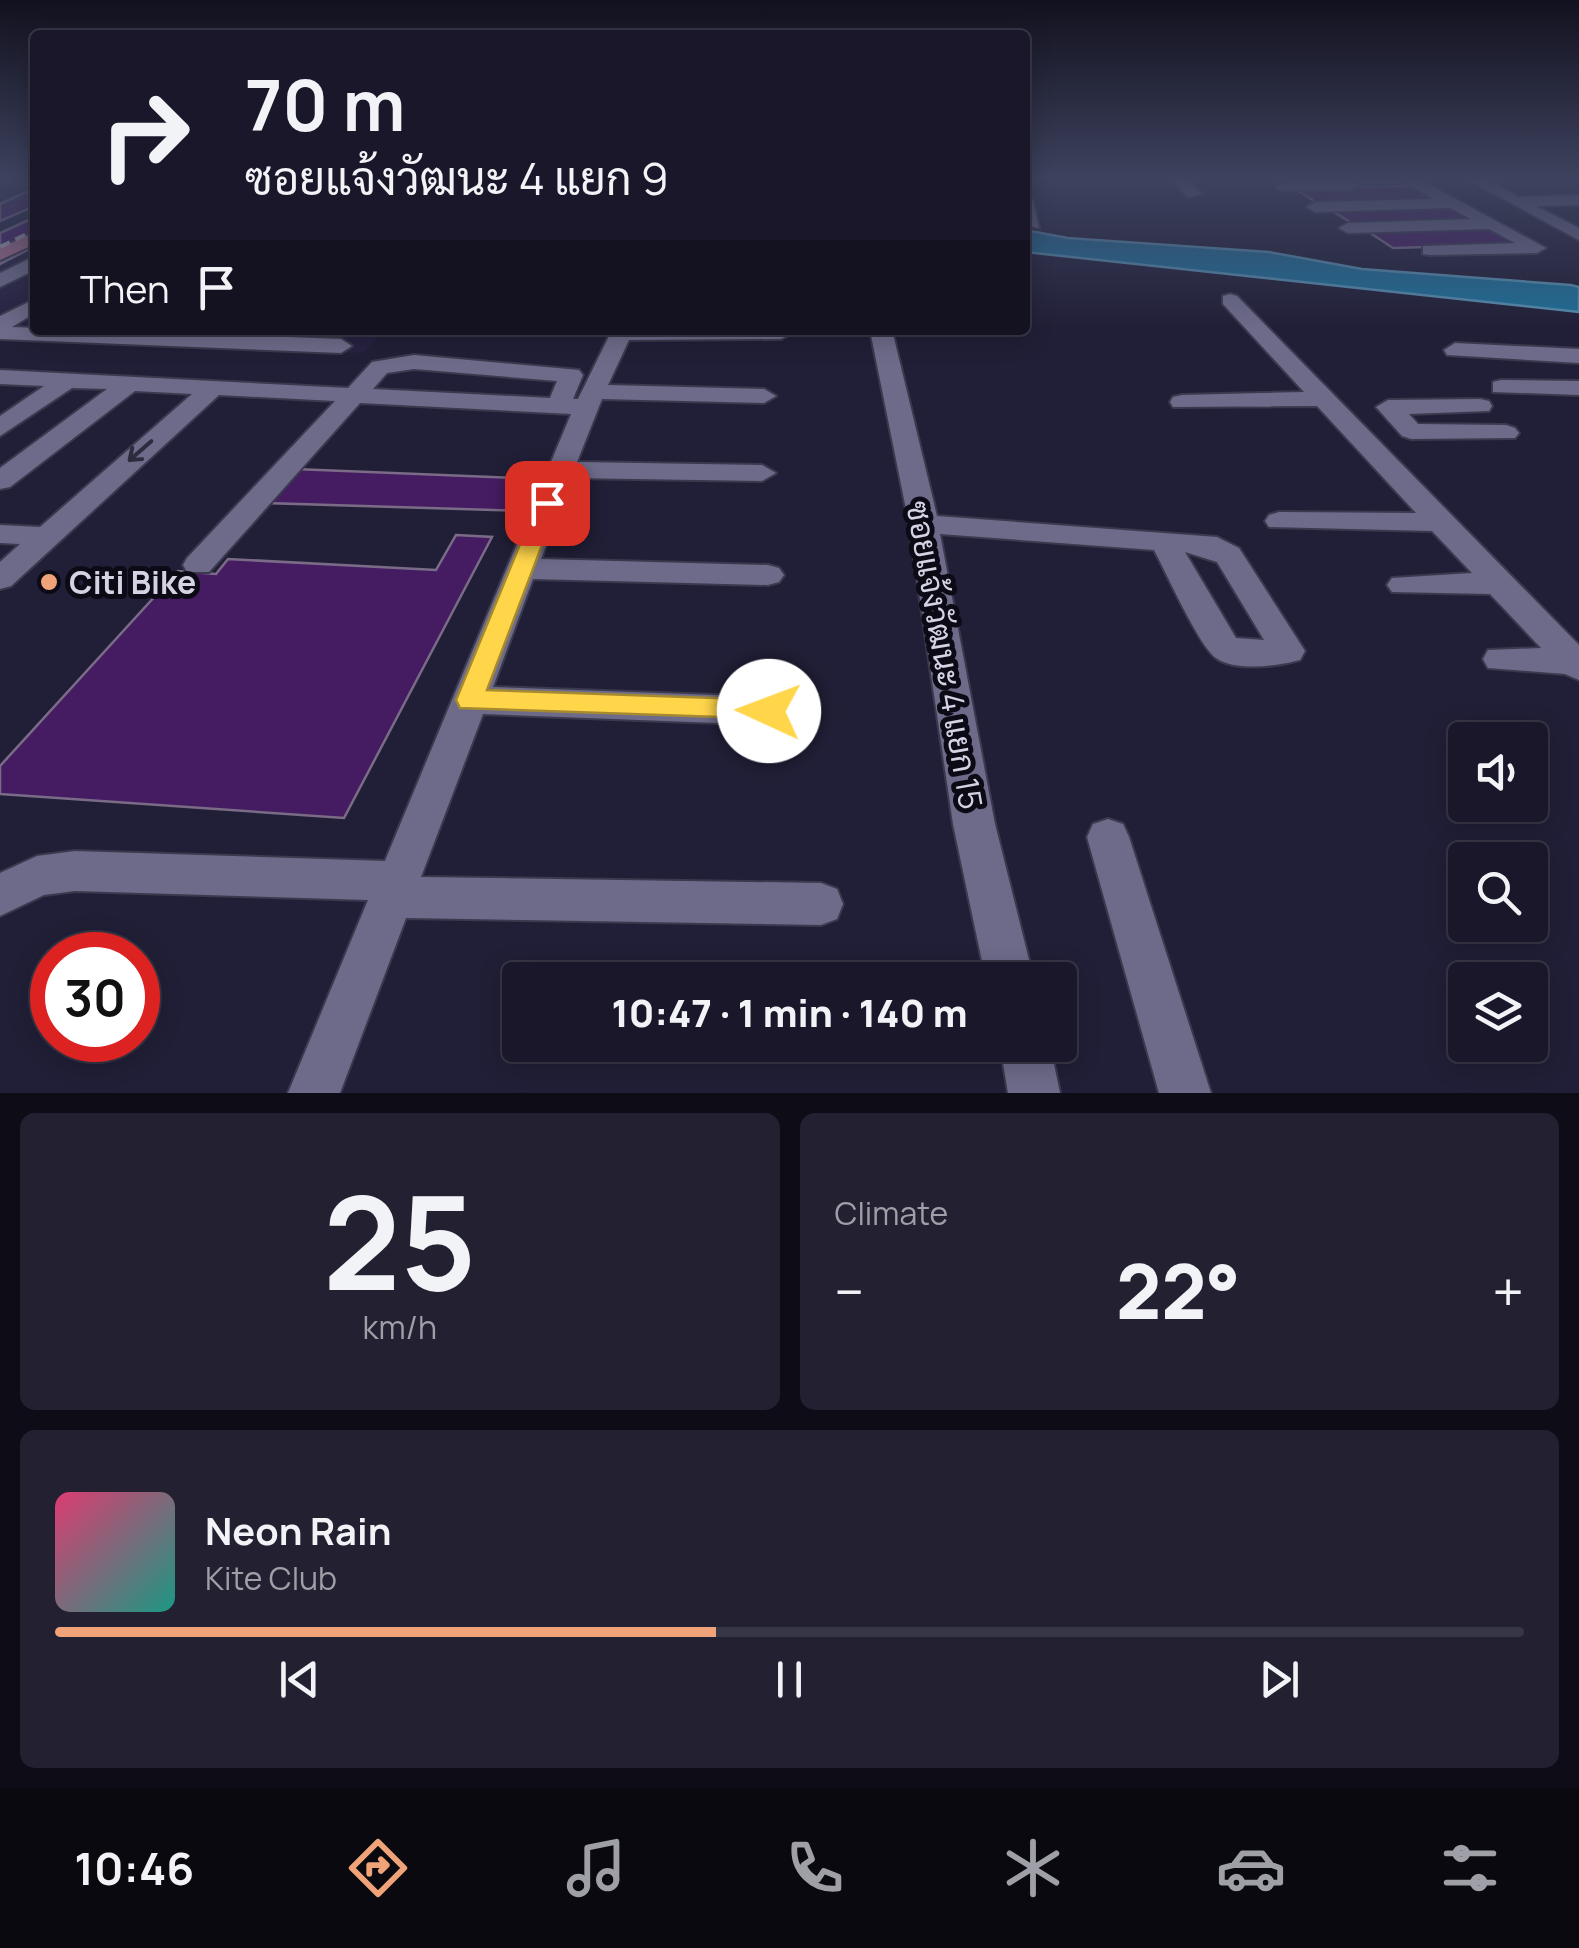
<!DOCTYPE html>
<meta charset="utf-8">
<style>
body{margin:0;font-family:Manrope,Sarabun,sans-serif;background:#222031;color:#f1f3f6;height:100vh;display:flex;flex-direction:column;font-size:38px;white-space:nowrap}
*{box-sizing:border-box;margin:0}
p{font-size:32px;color:#9f9fa8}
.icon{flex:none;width:55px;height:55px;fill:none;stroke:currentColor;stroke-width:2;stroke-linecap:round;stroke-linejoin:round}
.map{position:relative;height:1093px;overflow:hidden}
.panel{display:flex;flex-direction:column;gap:20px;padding:20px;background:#0e0d17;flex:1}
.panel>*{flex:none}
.banner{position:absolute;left:30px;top:30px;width:1000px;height:305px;border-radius:10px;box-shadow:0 5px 25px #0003,0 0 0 2px #373646;background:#191729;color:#f1f3f6;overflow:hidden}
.controls{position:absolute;left:1448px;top:722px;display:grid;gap:20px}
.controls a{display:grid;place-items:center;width:100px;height:100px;border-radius:10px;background:#191729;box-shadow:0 5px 25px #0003,0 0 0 2px #373646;font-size:50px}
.speed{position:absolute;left:30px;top:932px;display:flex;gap:20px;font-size:50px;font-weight:700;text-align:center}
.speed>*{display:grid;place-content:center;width:130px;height:130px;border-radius:50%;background:#191729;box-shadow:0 5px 25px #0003,0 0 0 2px #373646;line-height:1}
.speed .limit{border:15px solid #d22;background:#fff;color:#111}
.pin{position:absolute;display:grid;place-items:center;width:85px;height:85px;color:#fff;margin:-42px;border-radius:20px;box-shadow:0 5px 15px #0006}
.me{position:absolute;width:110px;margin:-55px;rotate:272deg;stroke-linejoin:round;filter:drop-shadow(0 0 8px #0008)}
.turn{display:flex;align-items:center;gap:35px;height:210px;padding:0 50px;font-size:45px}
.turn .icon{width:130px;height:130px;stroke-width:2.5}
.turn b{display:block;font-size:70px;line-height:85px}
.then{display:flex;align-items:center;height:95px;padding:0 50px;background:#0003;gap:20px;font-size:38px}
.big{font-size:75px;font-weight:800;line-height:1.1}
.panel .tile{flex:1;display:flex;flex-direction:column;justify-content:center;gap:15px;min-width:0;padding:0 35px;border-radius:15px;background:#222031}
.panel .dial{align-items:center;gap:0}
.dial b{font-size:130px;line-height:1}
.song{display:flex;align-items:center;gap:30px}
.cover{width:120px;height:120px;border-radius:15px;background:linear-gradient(135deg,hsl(340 70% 55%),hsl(170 70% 35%))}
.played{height:10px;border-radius:5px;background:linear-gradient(90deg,#f0a279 45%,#373646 45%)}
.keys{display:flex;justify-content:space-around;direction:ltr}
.heat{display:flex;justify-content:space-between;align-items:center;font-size:55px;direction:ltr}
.panel .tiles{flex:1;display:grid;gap:20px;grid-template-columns:1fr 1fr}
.tile:last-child{grid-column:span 2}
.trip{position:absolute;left:502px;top:962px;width:575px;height:100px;border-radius:10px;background:#191729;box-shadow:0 5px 25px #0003,0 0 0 2px #373646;font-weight:800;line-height:100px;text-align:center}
.menu{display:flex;height:160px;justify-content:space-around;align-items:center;background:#0a0910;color:#9f9fa8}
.menu .icon{width:70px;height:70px}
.menu .active{color:#f0a279}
.menu b{font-size:45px;color:#f1f3f6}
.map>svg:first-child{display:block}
</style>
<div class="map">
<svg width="1579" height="1093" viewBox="0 0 1579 1093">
<rect width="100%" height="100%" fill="#211f37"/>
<!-- built -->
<path fill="#262241" d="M35 245V330H386L363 353 0 341V264Z"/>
<!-- water -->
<path fill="#1f6d95" stroke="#558cad" stroke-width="2.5" d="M1025 230 1068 238 1269 252 1362 269 1571 285 1579 287V312L1025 252Z"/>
<!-- building -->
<g fill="#451c62" stroke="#7a6c87" stroke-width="2.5">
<path d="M1279 177H1397L1405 182 1290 184Z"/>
<path d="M1410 186 1437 200 1317 203 1294 188Z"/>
<path d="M26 192 35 193V206L0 221V204Z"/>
<path d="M1451 206 1481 222 1355 225 1329 209Z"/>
<path d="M35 217V246L0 264V233Z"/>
<path d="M1492 226 1526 244 1393 248 1364 229Z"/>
<path d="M295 469 540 479 524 511 266 503Z"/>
<path d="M456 535 492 537 344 818 0 794V766L178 571 216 574 228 559 436 570Z"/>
</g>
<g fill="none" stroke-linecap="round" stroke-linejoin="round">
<defs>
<g id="minor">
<path d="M1169 177H1185L1202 194 1188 197Z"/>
<path d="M1397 177H1415L1546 248 1537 253 1429 255 1423 254V246L1515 243 1489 229 1348 233 1339 228 1348 223 1471 219 1450 208 1315 212 1307 207 1315 202 1433 199Z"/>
<path d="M1463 177H1482L1519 197 1579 195V205L1536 206 1579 228V240Z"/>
<path d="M1284 182 1351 180 1359 185 1351 190H1279L1276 187Z"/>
<path d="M1025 195 1033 200 1039 228 1025 225Z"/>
<path d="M35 256V270L0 287V273Z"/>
<path d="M1230 294 1237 296 1579 645V680L1565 674 1488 668 1483 659 1488 650 1541 648 1490 594 1392 592 1387 585 1392 578 1472 573 1432 531 1269 527 1265 521 1269 515 1279 512 1416 513 1317 406 1173 407 1170 402 1173 397 1182 395 1304 392 1223 304V296Z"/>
<path d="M35 299V313L12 327 341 339 352 346 341 353 0 339V316Z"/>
<path d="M612 330 792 333 781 339 629 340 608 385 764 389 776 396 764 403 602 399 577 462 762 465 776 473 762 481 571 478 541 559 768 565 779 568 784 575 779 582 768 585 533 579 493 687 769 697 782 701 787 711 782 721 769 725 483 714 421 877 821 883 837 889 843 904 837 919 821 925 406 918 340 1093H288L368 900 75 891 44 895 0 916V873L37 856 75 851 385 861 571 414 360 403 209 572H187L183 565 187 558 335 401 219 395 11 586 0 589V562L20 544 0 543V525L40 527 192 394 135 391 10 487 0 489V468L107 389 72 388 0 436V416L44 386 0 384V370L348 388 372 362 414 355 579 370 583 375 573 399H578ZM414 369 557 381 550 398 373 389 387 373Z"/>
<path d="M870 330H892L937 516 1217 537 1239 548 1305 651 1300 660C1278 666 1236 672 1216 658 1199 646 1166 572 1154 550L940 534 995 824 1034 980H986L953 824 909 524ZM1185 552 1217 562 1264 640 1236 638Z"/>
<path d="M1455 343 1579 349V363L1447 355 1444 350Z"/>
<path d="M1501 380 1579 381V395L1493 392V382Z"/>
<path d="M1480 399 1489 401 1492 406 1489 411 1409 414 1418 424 1506 425 1515 428 1519 433 1515 438 1411 439 1402 436 1376 407 1388 400Z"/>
<path d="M1108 819 1123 824 1129 837 1211 1093H1159L1087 837 1093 824Z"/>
<path d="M1000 1045H1050L1060 1093H1008Z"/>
</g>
<path id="major" d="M35 232V244L0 260V248Z"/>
</defs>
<!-- minor casing -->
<use href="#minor" stroke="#3b394e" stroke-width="4"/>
<!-- major casing -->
<use href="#major" stroke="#3b394e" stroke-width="4"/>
<!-- minor -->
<use href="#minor" fill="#6d6b89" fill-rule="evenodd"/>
<!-- major -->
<use href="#major" fill="#a76d8c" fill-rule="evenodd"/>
<!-- rail -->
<path stroke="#a6a4b7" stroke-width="4" stroke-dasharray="11 6" stroke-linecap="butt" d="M0 247 35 230"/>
</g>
<!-- one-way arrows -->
<defs><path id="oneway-shaft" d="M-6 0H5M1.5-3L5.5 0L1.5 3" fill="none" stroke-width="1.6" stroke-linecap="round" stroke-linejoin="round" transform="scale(2.5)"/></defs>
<use stroke="#2d2c3e" href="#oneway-shaft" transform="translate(140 451) rotate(139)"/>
<!-- sky -->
<linearGradient id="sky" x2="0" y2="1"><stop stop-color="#12111e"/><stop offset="0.54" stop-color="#3d425e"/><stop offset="1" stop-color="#3d425e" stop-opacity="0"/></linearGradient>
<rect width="1579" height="330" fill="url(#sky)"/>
<!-- route -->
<path fill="#ffd54a" stroke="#a68a30" stroke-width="2.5" d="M547 496 558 503 487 690 769 700 779 703 783 711 779 719 460 708 456 700 537 503Z"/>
<!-- markers -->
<circle fill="#f0a279" stroke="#0b0a15" stroke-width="4" cx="49" cy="582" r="10"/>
<g text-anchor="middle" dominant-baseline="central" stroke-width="10" stroke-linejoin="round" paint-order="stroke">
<!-- poi labels -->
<g font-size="32" font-weight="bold" fill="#d4d3e4" stroke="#0b0a15" text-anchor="start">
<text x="69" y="582">Citi Bike</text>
</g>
<!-- street labels -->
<g font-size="32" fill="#d4d3e4" stroke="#0b0a15">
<text transform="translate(945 655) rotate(80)">ซอยแจ้งวัฒนะ 4 แยก 15</text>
</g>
</g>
</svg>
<div class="controls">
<a><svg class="icon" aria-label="sound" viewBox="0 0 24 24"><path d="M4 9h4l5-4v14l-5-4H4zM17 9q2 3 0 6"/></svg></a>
<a><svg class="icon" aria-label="search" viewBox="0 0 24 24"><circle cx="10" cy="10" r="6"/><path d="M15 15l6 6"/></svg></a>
<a><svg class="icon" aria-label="layers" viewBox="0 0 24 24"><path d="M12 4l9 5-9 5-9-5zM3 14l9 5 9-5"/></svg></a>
</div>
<div class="speed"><div class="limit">30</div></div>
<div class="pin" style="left:547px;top:503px;background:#d93025"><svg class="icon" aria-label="arrive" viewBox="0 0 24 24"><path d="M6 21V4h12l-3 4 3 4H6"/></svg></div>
<svg class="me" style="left:769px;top:711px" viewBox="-20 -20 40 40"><circle r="19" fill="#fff"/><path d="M0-13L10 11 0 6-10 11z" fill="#ffd54a"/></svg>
<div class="trip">10:47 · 1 min · 140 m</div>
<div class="banner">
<div class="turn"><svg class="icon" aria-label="right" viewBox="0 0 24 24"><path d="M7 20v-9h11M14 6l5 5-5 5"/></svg><div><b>70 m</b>ซอยแจ้งวัฒนะ 4 แยก 9</div></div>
<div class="then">Then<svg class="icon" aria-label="arrive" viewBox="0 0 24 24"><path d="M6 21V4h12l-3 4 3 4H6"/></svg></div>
</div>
</div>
<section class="panel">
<div class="tiles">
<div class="tile dial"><b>25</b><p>km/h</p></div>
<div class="tile"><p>Climate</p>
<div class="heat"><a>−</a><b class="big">22°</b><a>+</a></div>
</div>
<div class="tile">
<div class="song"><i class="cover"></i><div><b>Neon Rain</b><p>Kite Club</p></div></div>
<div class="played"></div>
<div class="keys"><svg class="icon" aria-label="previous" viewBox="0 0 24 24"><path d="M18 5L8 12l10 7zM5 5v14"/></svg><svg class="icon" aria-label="pause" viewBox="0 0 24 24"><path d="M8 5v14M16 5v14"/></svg><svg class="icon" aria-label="next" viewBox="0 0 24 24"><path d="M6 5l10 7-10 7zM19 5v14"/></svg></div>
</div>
</div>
</section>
<nav class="menu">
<b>10:46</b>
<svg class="icon active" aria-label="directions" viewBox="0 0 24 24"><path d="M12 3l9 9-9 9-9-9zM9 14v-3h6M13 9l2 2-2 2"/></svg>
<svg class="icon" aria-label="music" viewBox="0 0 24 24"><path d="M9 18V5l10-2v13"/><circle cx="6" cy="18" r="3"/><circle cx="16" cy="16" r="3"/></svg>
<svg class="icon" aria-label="phone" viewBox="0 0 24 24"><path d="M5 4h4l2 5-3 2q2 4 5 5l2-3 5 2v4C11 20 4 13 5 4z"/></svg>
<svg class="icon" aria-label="climate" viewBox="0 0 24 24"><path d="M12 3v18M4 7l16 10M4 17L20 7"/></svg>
<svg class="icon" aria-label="car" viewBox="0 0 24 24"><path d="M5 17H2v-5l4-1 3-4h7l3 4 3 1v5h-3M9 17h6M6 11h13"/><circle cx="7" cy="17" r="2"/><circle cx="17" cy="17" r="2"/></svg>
<svg class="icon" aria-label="filters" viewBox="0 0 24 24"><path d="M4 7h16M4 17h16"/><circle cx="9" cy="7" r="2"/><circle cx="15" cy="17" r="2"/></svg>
</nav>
